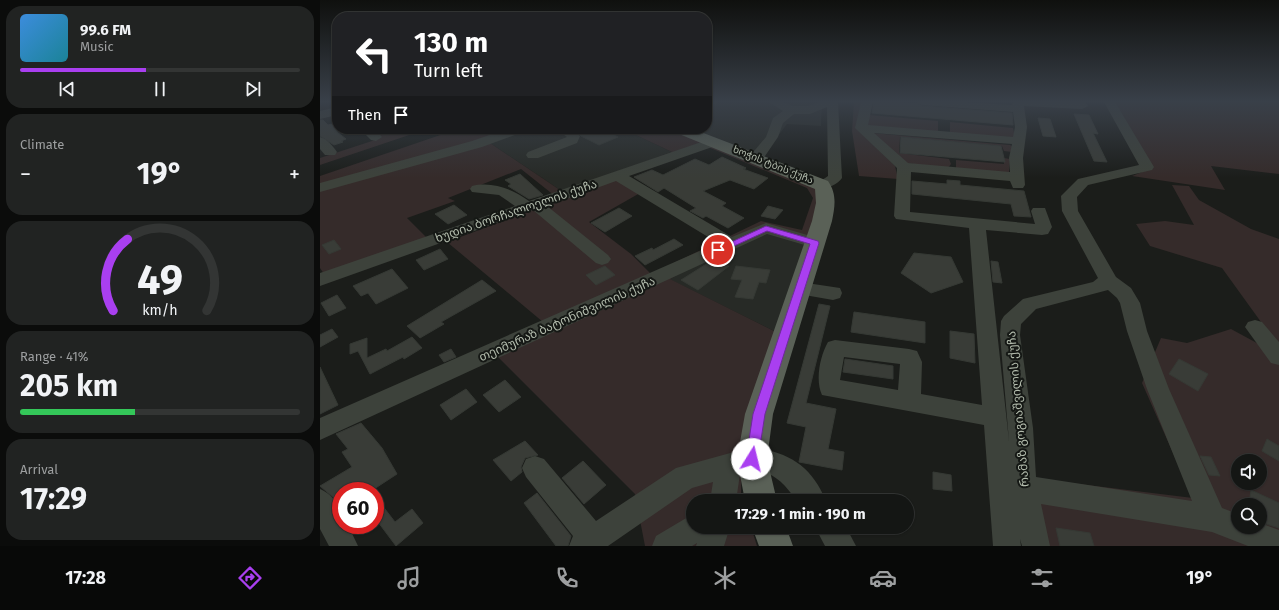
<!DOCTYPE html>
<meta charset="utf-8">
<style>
body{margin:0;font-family:"Fira Sans","Noto Sans Georgian",sans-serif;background:#212322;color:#f1f3f6;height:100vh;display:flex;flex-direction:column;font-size:15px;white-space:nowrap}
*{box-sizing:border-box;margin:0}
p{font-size:13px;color:#9d9fa0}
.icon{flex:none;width:22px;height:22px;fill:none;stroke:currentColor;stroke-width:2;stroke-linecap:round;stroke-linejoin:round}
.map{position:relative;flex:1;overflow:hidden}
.panel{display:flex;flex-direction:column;gap:6px;padding:6px;background:#0b0c0b;width:320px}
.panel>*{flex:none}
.top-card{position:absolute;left:12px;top:12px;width:380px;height:122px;border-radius:16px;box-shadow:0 1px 3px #0004,0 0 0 1px #333534;background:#202124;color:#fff;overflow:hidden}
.tools{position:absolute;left:911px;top:454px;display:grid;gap:8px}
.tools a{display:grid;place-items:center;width:36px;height:36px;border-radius:50%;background:#141614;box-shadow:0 1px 3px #0004,0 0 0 1px #333534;font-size:20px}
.speed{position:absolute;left:12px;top:482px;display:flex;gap:8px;font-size:20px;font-weight:700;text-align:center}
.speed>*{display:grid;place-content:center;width:52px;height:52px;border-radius:50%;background:#141614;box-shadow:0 1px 3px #0004,0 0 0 1px #333534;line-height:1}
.speed .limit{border:6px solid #d22;background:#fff;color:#111}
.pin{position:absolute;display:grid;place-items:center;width:34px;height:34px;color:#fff;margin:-17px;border:2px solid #fff;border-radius:50%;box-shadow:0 1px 4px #0007}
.me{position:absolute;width:44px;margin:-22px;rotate:9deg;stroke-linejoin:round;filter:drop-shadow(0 0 3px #0008)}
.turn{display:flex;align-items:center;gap:14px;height:84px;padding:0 16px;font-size:18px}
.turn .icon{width:52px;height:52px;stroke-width:2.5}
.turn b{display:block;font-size:28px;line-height:34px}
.then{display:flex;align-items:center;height:38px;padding:0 16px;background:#0003;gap:8px;font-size:15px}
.big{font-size:30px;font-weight:700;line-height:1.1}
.panel .tile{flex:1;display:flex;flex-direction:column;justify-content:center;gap:6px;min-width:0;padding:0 14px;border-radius:16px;background:#212322}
.panel .dial{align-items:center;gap:0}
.dial svg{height:104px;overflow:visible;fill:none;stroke:#333534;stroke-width:7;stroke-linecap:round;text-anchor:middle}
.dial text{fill:#f1f3f6;stroke:none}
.song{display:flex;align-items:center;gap:12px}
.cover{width:48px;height:48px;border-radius:6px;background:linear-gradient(135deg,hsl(210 70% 55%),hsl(190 70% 35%))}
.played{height:4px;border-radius:2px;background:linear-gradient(90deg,#a93ff0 45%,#333534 45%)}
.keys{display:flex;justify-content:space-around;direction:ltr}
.heat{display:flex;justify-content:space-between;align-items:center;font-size:22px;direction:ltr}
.charge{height:6px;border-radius:3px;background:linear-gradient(90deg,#34c759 41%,#333534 0)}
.trip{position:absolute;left:366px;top:494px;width:228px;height:40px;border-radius:20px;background:#141614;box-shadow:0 1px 3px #0004,0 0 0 1px #333534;font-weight:700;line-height:40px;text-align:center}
.dock{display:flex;height:64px;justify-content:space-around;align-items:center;background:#080908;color:#9d9fa0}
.dock .icon{width:28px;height:28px}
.dock .on{color:#a93ff0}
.dock b{font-size:18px;color:#f1f3f6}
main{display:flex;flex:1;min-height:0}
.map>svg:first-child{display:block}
</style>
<main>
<section class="panel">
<div class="tile">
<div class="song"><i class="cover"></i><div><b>99.6 FM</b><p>Music</p></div></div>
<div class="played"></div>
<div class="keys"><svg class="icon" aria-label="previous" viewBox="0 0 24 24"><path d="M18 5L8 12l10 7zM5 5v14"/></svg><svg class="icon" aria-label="pause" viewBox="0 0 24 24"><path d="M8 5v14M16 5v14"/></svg><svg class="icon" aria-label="next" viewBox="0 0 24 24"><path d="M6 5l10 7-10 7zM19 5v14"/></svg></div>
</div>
<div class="tile"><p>Climate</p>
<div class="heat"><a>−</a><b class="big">19°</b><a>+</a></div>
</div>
<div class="tile dial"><svg viewBox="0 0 100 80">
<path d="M14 69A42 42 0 1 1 86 69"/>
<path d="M14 69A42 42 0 0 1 25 14" stroke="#a93ff0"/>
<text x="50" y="56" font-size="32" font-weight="700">49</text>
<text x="50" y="72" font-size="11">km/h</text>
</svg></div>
<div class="tile"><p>Range · 41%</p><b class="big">205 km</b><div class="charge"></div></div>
<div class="tile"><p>Arrival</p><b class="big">17:29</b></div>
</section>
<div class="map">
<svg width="959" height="546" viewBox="0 0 959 546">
<rect width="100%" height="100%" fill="#1b1d1a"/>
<!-- built -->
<g fill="#272a26">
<path d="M387 102H502L501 126 467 124 442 157 369 129H387Z"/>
<path d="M205 129H303L352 152 243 192 170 143Z"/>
<path d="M444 225 488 237 456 332 349 279Z"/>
</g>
<!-- green -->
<g fill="#352b2a" fill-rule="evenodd">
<path d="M534 102H543L537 129 575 166 578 179 539 176 532 131Z"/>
<path d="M794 102H959V174L891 166 905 190 812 176 832 168Z"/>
<path d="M549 115 618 121V132L546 126Z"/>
<path d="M630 122 693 128 696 141 630 134Z"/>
<path d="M43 129H107L0 165V158L55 140Z"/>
<path d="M138 129H205L170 143 243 192 352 152 303 129H347L498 186 501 195 488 237 444 225 350 279 456 332 422 434 421 495 423 501H373V527H431L437 546H325L315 494 167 346 223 322 127 242 240 200 201 169 128 198 135 201 87 218 113 244 4 274 0 268V176ZM388 147 487 188 493 198 482 230 441 221 331 274 311 254 269 222 320 193 296 179Z"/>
<path d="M552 133 690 145 693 147 692 152 684 151 682 146 580 137 579 153 629 159 631 164 628 168 585 163Z"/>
<path d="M684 158 690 159 689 172 686 173 636 168V160L684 164Z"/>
<path d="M852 185 869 186 879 200 931 229 959 239V347L902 268 830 246 816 224 845 221 874 225Z"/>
<path d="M911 329 959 355V546H724L710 478 873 498 822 383 841 338 867 343ZM918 461H940V483H918ZM918 505H940V527H918Z"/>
</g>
<!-- building -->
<g fill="#393c37" stroke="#353934">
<path d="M554 102 596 103 602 106 692 113 693 125 552 113Z"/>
<path d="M754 114 769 115 778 134 773 133 787 162 774 161Z"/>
<path d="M718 118 730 119 736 137 723 136Z"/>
<path d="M0 120H3L8 125 17 123V132L26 139 21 141 23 142 14 145 0 136Z"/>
<path d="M253 129H282L298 137 279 145 261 136Z"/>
<path d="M581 137 681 146 685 162 580 153Z"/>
<path d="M402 157 426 168 423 169 448 178 434 189 410 180 383 191 406 203 402 206 424 218 408 228 386 216 383 218 370 211 376 208 344 188 338 192 314 177 332 170 343 175 375 159 389 165Z"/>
<path d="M200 174 223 195 209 199 188 186 191 184 185 180Z"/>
<path d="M627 180 640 181V185L704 191 711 217 694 216 691 204 592 194V181L627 184Z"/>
<path d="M134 205 147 215 128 224 115 214Z"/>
<path d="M448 206 463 210 455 219 441 216Z"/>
<path d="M299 208 312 216 285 232 271 223Z"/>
<path d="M354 239 363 245 325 265 315 256 332 248 333 250Z"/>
<path d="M14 240 21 249 9 254 2 245Z"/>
<path d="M120 249 128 259 104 270 96 260Z"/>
<path d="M594 253 631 257 643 282 611 293 581 273Z"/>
<path d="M671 261 678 262 682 283 673 282Z"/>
<path d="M388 263 409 266 378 290 361 280Z"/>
<path d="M285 266 295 275 276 285 266 275Z"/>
<path d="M416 266 450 270 446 283 439 282 433 299 415 297 422 280 411 279Z"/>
<path d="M72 269 88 288 56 304 48 293 41 296 33 286Z"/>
<path d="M162 280 176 291 121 322 124 324 100 338 87 326Z"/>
<path d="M17 295 26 308 9 316 1 303Z"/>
<path d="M499 304 510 306 486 403 516 409 508 449 524 452 522 470 479 462 486 427 467 423Z"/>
<path d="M534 312 605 322V343L531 332Z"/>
<path d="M12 329 18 337 0 347V335Z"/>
<path d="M630 331 654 334 655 363 630 358Z"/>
<path d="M92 337 102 348 84 359 83 357 50 374 38 351 30 354V344L47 338V358L66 349 67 351Z"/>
<path d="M131 349 136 357 124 362 119 355Z"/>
<path d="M525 359 573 366V379L523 372Z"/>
<path d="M859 359 888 374 878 391 849 374Z"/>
<path d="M0 367 18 405 0 414Z"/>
<path d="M185 380 201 397 179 412 163 395Z"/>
<path d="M146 389 157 402 131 420 120 405Z"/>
<path d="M41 423 62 448 77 474 51 491H21V511L14 498 0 486 32 467 22 452 28 449 16 434Z"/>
<path d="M947 439 959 446V461L942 451Z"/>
<path d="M205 441 218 455 205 458 201 467 202 472 191 481 173 460Z"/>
<path d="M880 456 891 457 900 476 889 475Z"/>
<path d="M263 461 286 485 264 504 242 478Z"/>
<path d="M613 472 631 475 632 491 613 489Z"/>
<path d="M931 490 959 503V528L940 522V505H929Z"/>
<path d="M217 493 251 536 248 546H236L204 503Z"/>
<path d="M55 496 75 522 92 509 103 523 76 546 55 518Z"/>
<path d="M736 528 770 533 774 546H740Z"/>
</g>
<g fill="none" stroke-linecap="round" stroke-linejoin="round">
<!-- minor -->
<g fill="#3d423b" fill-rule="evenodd">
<path d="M387 102H397L395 104 387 106Z"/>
<path d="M449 102H463L473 106H488L500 102H518L522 178C517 185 505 190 497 188L495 185 508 176 507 107 490 114H474L463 123 458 137 445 156 433 161 428 160 426 157 435 150 446 137 453 118 463 111Z"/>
<path d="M541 102H553L548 125 693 137 695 127 693 112 602 105 596 102H643L692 105 693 102H765L768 106 762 109 704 106 707 127 703 158 705 185 703 188H693L690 181 591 172 590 212 715 224 711 211 713 208H725L732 227 728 234 722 235 666 230 689 441 680 335 681 321 684 316 703 299 773 282 778 278 742 211 741 196 758 179 819 165 784 102H795L834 167 832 170 768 185 757 197 758 211 796 277 811 288 820 303 827 331 849 389 902 508 918 514V527H940V523L959 530V546H928L892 532 721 504 730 546H702L700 539 701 546H673L664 425 502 395C495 380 500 356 508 342L515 340 589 349 597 351 602 362 601 394 662 405 649 228 576 219 574 216 577 168 535 128ZM554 133 692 144 689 158 690 172 588 163ZM788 290 797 298 800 303 807 331 827 389 872 501 716 477 713 428 700 335 701 324 716 309ZM524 357 580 364 578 390 520 380Z"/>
<path d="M17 107V115L0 119V111Z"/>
<path d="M40 129H54L62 137 56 141 51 140Z"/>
<path d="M187 129H205L203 132 162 147 0 192V183L152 141Z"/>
<path d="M236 129H251L260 136 257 143 218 158H208L206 155 208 152 247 137Z"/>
<path d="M0 137C7 139 13 146 17 152L15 155H5L0 149Z"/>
<path d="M393 138 399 142 398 145 309 176 412 237 446 223 501 239 503 243 501 247 495 248 447 234 0 440V418L398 243 296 181 227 206 288 255 291 259 288 263 282 265 276 263 213 210 0 286V273L195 206 179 195 152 192 150 189 152 186C172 181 193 189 209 201Z"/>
<path d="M480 282 520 288 522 293 520 298 513 300 473 293 471 288 473 283Z"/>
<path d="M935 320 942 322 959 342V365L951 363 925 327 928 322Z"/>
<path d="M432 447C469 453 491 465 506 501H477C461 479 449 466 420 474L416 501H390L393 482 372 488 288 546H249L253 536 206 477 202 468 206 459 215 456 224 459 276 521 356 468Z"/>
<path d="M0 489C15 495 21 509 21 525H28L38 546H9L0 529Z"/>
<path d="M373 514V527H410L404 546H376L377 543 372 546H332L336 536Z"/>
<path d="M495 527H526L536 546H505Z"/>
</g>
<!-- major -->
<g fill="#5a6157" fill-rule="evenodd">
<path d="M351 129H373L508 181C517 194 515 206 512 221L453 414 447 459 457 501H425L417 459 425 414 492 221 496 203 495 189 354 132Z"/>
<path d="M432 527H466L473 546H439Z"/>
</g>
</g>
<!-- sky -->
<linearGradient id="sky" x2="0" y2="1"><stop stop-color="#0f100e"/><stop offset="0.57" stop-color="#394049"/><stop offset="1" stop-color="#394049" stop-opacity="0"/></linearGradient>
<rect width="959" height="178" fill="url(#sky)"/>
<!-- route -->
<path fill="#a93ff0" stroke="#6e299c" d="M446 226 498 241 499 243 445 414 438 459 436 463 432 465 428 463 426 459 433 414 490 244 447 231 401 252H395L394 250Z"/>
<g text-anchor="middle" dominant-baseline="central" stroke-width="4" stroke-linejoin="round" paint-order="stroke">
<!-- far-street labels -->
<g font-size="10" fill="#b3bcad" stroke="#151815">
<text transform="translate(453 165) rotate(22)">ხოჭის ტბის ქუჩა</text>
</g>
<!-- street labels -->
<g font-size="12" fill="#b3bcad" stroke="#151815">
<text transform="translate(196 211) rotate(-19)">ხუდია ბორჩალოელის ქუჩა</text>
<text transform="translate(247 319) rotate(-24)">თეიმურაზ ბატონიშვილის ქუჩა</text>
<text transform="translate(698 409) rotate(-95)">რამაზ გოგიაშვილის ქუჩა</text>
</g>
</g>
</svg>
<div class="tools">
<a><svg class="icon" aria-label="sound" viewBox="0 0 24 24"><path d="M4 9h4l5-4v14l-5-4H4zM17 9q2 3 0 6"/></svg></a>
<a><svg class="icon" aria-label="search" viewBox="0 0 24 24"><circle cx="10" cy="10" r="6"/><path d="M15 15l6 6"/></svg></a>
</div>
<div class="speed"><div class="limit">60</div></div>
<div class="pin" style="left:398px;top:250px;background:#d93025"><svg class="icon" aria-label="arrive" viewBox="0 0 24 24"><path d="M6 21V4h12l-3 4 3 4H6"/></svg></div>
<svg class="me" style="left:432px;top:459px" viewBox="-20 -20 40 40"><circle r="19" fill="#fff"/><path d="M0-13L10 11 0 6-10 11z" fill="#a93ff0"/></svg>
<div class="trip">17:29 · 1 min · 190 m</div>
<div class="top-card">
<div class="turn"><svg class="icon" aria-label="left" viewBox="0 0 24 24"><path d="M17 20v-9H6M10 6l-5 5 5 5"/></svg><div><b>130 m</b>Turn left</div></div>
<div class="then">Then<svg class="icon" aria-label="arrive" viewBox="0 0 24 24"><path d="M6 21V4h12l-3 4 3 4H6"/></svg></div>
</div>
</div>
</main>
<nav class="dock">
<b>17:28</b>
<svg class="icon on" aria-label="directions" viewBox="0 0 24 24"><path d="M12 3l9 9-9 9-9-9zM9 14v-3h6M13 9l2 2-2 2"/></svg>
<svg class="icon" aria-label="music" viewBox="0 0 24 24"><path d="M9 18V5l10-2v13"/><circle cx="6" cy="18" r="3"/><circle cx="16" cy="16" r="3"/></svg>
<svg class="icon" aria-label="phone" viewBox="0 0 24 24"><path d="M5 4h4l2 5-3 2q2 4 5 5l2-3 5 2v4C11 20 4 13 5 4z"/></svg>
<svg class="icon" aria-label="climate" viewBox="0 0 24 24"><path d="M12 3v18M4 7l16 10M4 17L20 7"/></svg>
<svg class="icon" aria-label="car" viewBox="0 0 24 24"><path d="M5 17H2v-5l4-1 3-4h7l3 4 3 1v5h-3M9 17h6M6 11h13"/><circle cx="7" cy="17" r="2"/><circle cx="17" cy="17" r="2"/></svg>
<svg class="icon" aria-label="filters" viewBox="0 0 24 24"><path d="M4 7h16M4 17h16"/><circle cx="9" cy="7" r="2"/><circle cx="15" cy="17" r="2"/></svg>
<b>19°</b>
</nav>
